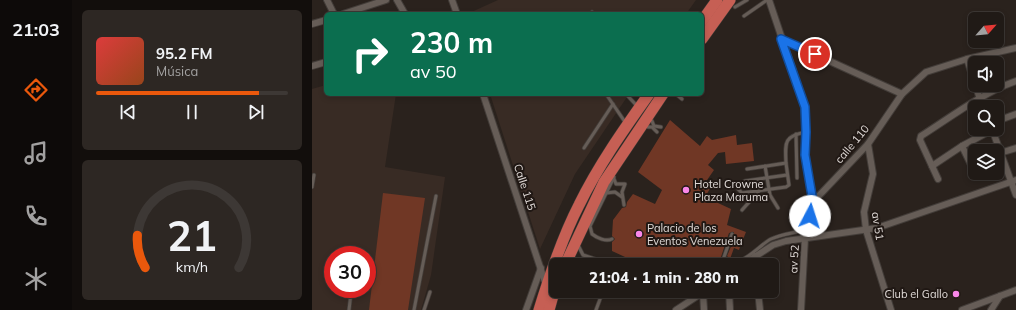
<!DOCTYPE html>
<html lang="es">
<meta charset="utf-8">
<style>
body{margin:0;font-family:Mulish,sans-serif;background:#2d2723;color:#f1f3f6;height:100vh;display:flex;flex-direction:column;font-size:15px;white-space:nowrap}
*{box-sizing:border-box;margin:0}
p{font-size:13px;color:#a2a1a1}
.icon{flex:none;width:22px;height:22px;fill:none;stroke:currentColor;stroke-width:2;stroke-linecap:round;stroke-linejoin:round}
.map{position:relative;flex:1;overflow:hidden}
.drawer{display:flex;flex-direction:column;gap:10px;padding:10px;background:#120e0c;width:240px}
.drawer>*{flex:none}
.hud{position:absolute;left:12px;top:12px;width:380px;height:84px;border-radius:6px;box-shadow:0 2px 6px #0003,0 0 0 1px #3d3835;background:#0b6e4f;color:#fff;overflow:hidden}
.needle{width:26px;rotate:63deg}
.buttons{position:absolute;left:656px;top:12px;display:grid;gap:8px}
.buttons a{display:grid;place-items:center;width:36px;height:36px;border-radius:6px;background:#201a16;box-shadow:0 2px 6px #0003,0 0 0 1px #3d3835;font-size:20px}
.speed{position:absolute;left:12px;top:246px;display:flex;gap:8px;font-size:20px;font-weight:700;text-align:center}
.speed>*{display:grid;place-content:center;width:52px;height:52px;border-radius:50%;background:#201a16;box-shadow:0 2px 6px #0003,0 0 0 1px #3d3835;line-height:1}
.speed .limit{border:6px solid #d22;background:#fff;color:#111}
.pin{position:absolute;display:grid;place-items:center;width:34px;height:34px;color:#fff;margin:-17px;border:2px solid #fff;border-radius:50%;box-shadow:0 1px 4px #0007}
.me{position:absolute;width:44px;margin:-22px;rotate:5deg;stroke-linejoin:round;filter:drop-shadow(0 0 3px #0008)}
.turn{display:flex;align-items:center;gap:14px;height:84px;padding:0 20px;font-size:18px}
.turn .icon{width:52px;height:52px;stroke-width:2.5}
.turn b{display:block;font-size:28px;line-height:34px}
.drawer .widget{flex:1;display:flex;flex-direction:column;justify-content:center;gap:6px;min-width:0;padding:0 14px;border-radius:6px;background:#2d2723}
.drawer .dial{align-items:center;gap:0}
.dial svg{height:104px;overflow:visible;fill:none;stroke:#3d3835;stroke-width:7;stroke-linecap:round;text-anchor:middle}
.dial text{fill:#f1f3f6;stroke:none}
.song{display:flex;align-items:center;gap:12px}
.cover{width:48px;height:48px;border-radius:6px;background:linear-gradient(135deg,hsl(0 70% 55%),hsl(20 70% 35%))}
.played{height:4px;border-radius:2px;background:linear-gradient(90deg,#ea580c 85%,#3d3835 85%)}
.keys{display:flex;justify-content:space-around;direction:ltr}
.trip{position:absolute;left:237px;top:258px;width:230px;height:40px;border-radius:6px;background:#201a16;box-shadow:0 2px 6px #0003,0 0 0 1px #3d3835;font-weight:800;line-height:40px;text-align:center}
main{display:flex;flex:1;min-height:0}
.tabs{display:flex;flex-direction:column;width:72px;justify-content:space-around;align-items:center;background:#0d0a09;color:#a2a1a1}
.tabs .icon{width:28px;height:28px}
.tabs .on{color:#ea580c}
.tabs b{font-size:18px;color:#f1f3f6}
.map>svg:first-child{display:block}
</style>
<main>
<nav class="tabs">
<b>21:03</b>
<svg class="icon on" aria-label="directions" viewBox="0 0 24 24"><path d="M12 3l9 9-9 9-9-9zM9 14v-3h6M13 9l2 2-2 2"/></svg>
<svg class="icon" aria-label="music" viewBox="0 0 24 24"><path d="M9 18V5l10-2v13"/><circle cx="6" cy="18" r="3"/><circle cx="16" cy="16" r="3"/></svg>
<svg class="icon" aria-label="phone" viewBox="0 0 24 24"><path d="M5 4h4l2 5-3 2q2 4 5 5l2-3 5 2v4C11 20 4 13 5 4z"/></svg>
<svg class="icon" aria-label="climate" viewBox="0 0 24 24"><path d="M12 3v18M4 7l16 10M4 17L20 7"/></svg>
</nav>
<section class="drawer">
<div class="widget">
<div class="song"><i class="cover"></i><div><b>95.2 FM</b><p>Música</p></div></div>
<div class="played"></div>
<div class="keys"><svg class="icon" aria-label="previous" viewBox="0 0 24 24"><path d="M18 5L8 12l10 7zM5 5v14"/></svg><svg class="icon" aria-label="pause" viewBox="0 0 24 24"><path d="M8 5v14M16 5v14"/></svg><svg class="icon" aria-label="next" viewBox="0 0 24 24"><path d="M6 5l10 7-10 7zM19 5v14"/></svg></div>
</div>
<div class="widget dial"><svg viewBox="0 0 100 80">
<path d="M14 69A42 42 0 1 1 86 69"/>
<path d="M14 69A42 42 0 0 1 8 44" stroke="#ea580c"/>
<text x="50" y="56" font-size="32" font-weight="700">21</text>
<text x="50" y="72" font-size="11">km/h</text>
</svg></div>
</section>
<div class="map">
<svg width="704" height="310" viewBox="0 0 704 310">
<rect width="100%" height="100%" fill="#2a221d"/>
<!-- built -->
<g fill="#382b24" fill-rule="evenodd">
<path d="M186 0H384L374 14H155Z"/>
<path d="M14 85V94H84L73 167 133 177 119 275 109 310H0V89ZM21 255H55V289H21Z"/>
<path d="M178 94H317L263 174 228 249Z"/>
</g>
<!-- building -->
<g fill="#703725">
<path d="M358 120 388 146 395 136 400 140 424 135 425 145 440 143 442 161 414 164 413 152 406 153 396 165 402 170 393 183 399 187 393 197 419 209 415 225 434 232 430 242 422 238V232L417 233 409 257 416 265 406 261 405 265H323L324 262 300 251V242L303 239 300 236 301 220 310 208 314 207 315 202 321 194 343 204 350 190 326 172Z"/>
<path d="M71 193 113 198 96 310H57Z"/>
<path d="M420 244 428 247 427 250 422 248 418 259 415 256Z"/>
</g>
<g fill="none" stroke-linecap="round" stroke-linejoin="round">
<defs>
<g id="lane">
<path d="M423 7 435 0"/>
<path d="M280 12 282 14"/>
<path d="M432 16 455 0"/>
<path d="M294 94 313 122"/>
<path d="M314 94 326 107"/>
<path d="M364 94 370 99"/>
<path d="M340 121 342 126 349 127"/>
<path d="M336 127H340L345 132"/>
<path d="M484 134 485 178"/>
<path d="M272 148 301 104"/>
<path d="M474 163 477 185 474 187 430 193 426 189 428 184 433 181 475 175"/>
<path d="M453 166 458 195 466 208"/>
<path d="M435 169 474 163C473 142 472 136 494 132"/>
<path d="M302 179 304 184H313L310 192 312 205"/>
<path d="M0 187 2 175"/>
<path d="M294 193 303 192 310 197"/>
<path d="M430 210 447 191"/>
<path d="M420 234 412 257C423 275 448 244 459 239 470 234 483 233 495 229"/>
<path d="M300 239C294 242 285 238 280 234L278 226 302 177"/>
<path d="M418 240 428 244"/>
<path d="M266 245 271 255 301 265"/>
<path d="M37 310 39 293"/>
<path d="M102 310 124 196"/>
<path d="M112 310 118 292"/>
<path d="M284 310 291 291"/>
</g>
<g id="street">
<path d="M15 0 22 14"/>
<path d="M85 0 93 14"/>
<path d="M140 0 145 14"/>
<path d="M457 0 493 107 494 132 493 155 501 202 493 238 489 310"/>
<path d="M31 14 74 0"/>
<path d="M0 24 14 20"/>
<path d="M469 39 590 94"/>
<path d="M655 59 663 84"/>
<path d="M0 66 14 62"/>
<path d="M663 85 671 107"/>
<path d="M171 94 234 285"/>
<path d="M685 121 704 114"/>
<path d="M680 129 704 195"/>
<path d="M556 144 561 174 552 212 554 230 579 310"/>
<path d="M650 146 663 173"/>
<path d="M688 153 704 148"/>
<path d="M620 166 650 146 680 130"/>
<path d="M626 179 608 140 609 136C639 117 670 93 704 81"/>
<path d="M501 202 556 144 590 94 614 72 655 59 704 48"/>
<path d="M443 256 444 265"/>
<path d="M430 265 461 245 474 241 565 228 704 180"/>
<path d="M417 291 418 310"/>
<path d="M446 291 448 310"/>
<path d="M391 293 392 310"/>
<path d="M214 310 229 268"/>
<path d="M364 310 393 291"/>
<path d="M650 310 704 290"/>
<path d="M679 310 688 296"/>
</g>
<g id="highway">
<path d="M390 21 405 0"/>
<path d="M390 39 418 0"/>
<path d="M253 265 292 182 351 94"/>
<path d="M227 310C238 274 250 238 267 205 286 166 312 129 337 94"/>
<path d="M237 310 244 285"/>
</g>
</defs>
<!-- lane casing -->
<use href="#lane" stroke="#433d39" stroke-width="4.5"/>
<!-- street casing -->
<use href="#street" stroke="#433d39" stroke-width="8"/>
<!-- highway casing -->
<use href="#highway" stroke="#433d39" stroke-width="12"/>
<!-- lane -->
<use href="#lane" stroke="#665d57" stroke-width="3"/>
<!-- street -->
<use href="#street" stroke="#665d57" stroke-width="6"/>
<!-- highway -->
<use href="#highway" stroke="#c65f54" stroke-width="11"/>
</g>
<g fill="none" stroke-linecap="round" stroke-linejoin="round">
<defs>
<path id="route" d="M498 216 501 202 493 155 494 132 493 107 469 39 503 54"/>
</defs>
<!-- route casing -->
<use href="#route" stroke="#114b97" stroke-width="10"/>
<!-- route -->
<use href="#route" stroke="#1a73e8" stroke-width="7"/>
</g>
<!-- markers -->
<g fill="#f987e9" stroke="#201814" stroke-width="1.5">
<circle cx="374" cy="190" r="4"/>
<circle cx="327" cy="234" r="4"/>
<circle cx="644" cy="294" r="4"/>
</g>
<g text-anchor="middle" dominant-baseline="central" stroke-width="4" stroke-linejoin="round" paint-order="stroke">
<!-- street labels -->
<g font-size="11" fill="#e0dad7" stroke="#201814">
<text transform="translate(540 144) rotate(-50)">calle 110</text>
<text transform="translate(213 187) rotate(72)">Calle 115</text>
<text transform="translate(566 226) rotate(81)">av 51</text>
<text transform="translate(482 259) rotate(-87)">av 52</text>
</g>
<!-- poi labels -->
<g font-size="11" fill="#e0dad7" stroke="#201814" text-anchor="start">
<text x="382" y="184">Hotel Crowne<tspan x="382" dy="13">Plaza Maruma</tspan></text>
<text x="335" y="228">Palacio de los<tspan x="335" dy="13">Eventos Venezuela</tspan></text>
<text x="636" y="294" text-anchor="end">Club el Gallo</text>
</g>
</g>
</svg>
<div class="buttons">
<a><svg class="needle" viewBox="-14 -14 28 28"><path d="M0-13l5 13h-10z" fill="#e53935"/><path d="M0 13l5-13h-10z" fill="#a2a1a1"/></svg></a>
<a><svg class="icon" aria-label="sound" viewBox="0 0 24 24"><path d="M4 9h4l5-4v14l-5-4H4zM17 9q2 3 0 6"/></svg></a>
<a><svg class="icon" aria-label="search" viewBox="0 0 24 24"><circle cx="10" cy="10" r="6"/><path d="M15 15l6 6"/></svg></a>
<a><svg class="icon" aria-label="layers" viewBox="0 0 24 24"><path d="M12 4l9 5-9 5-9-5zM3 14l9 5 9-5"/></svg></a>
</div>
<div class="speed"><div class="limit">30</div></div>
<div class="pin" style="left:503px;top:54px;background:#d93025"><svg class="icon" aria-label="arrive" viewBox="0 0 24 24"><path d="M6 21V4h12l-3 4 3 4H6"/></svg></div>
<svg class="me" style="left:498px;top:216px" viewBox="-20 -20 40 40"><circle r="19" fill="#fff"/><path d="M0-13L10 11 0 6-10 11z" fill="#1a73e8"/></svg>
<div class="trip">21:04 · 1 min · 280 m</div>
<div class="hud">
<div class="turn"><svg class="icon" aria-label="right" viewBox="0 0 24 24"><path d="M7 20v-9h11M14 6l5 5-5 5"/></svg><div><b>230 m</b>av 50</div></div>
</div>
</div>
</main>
